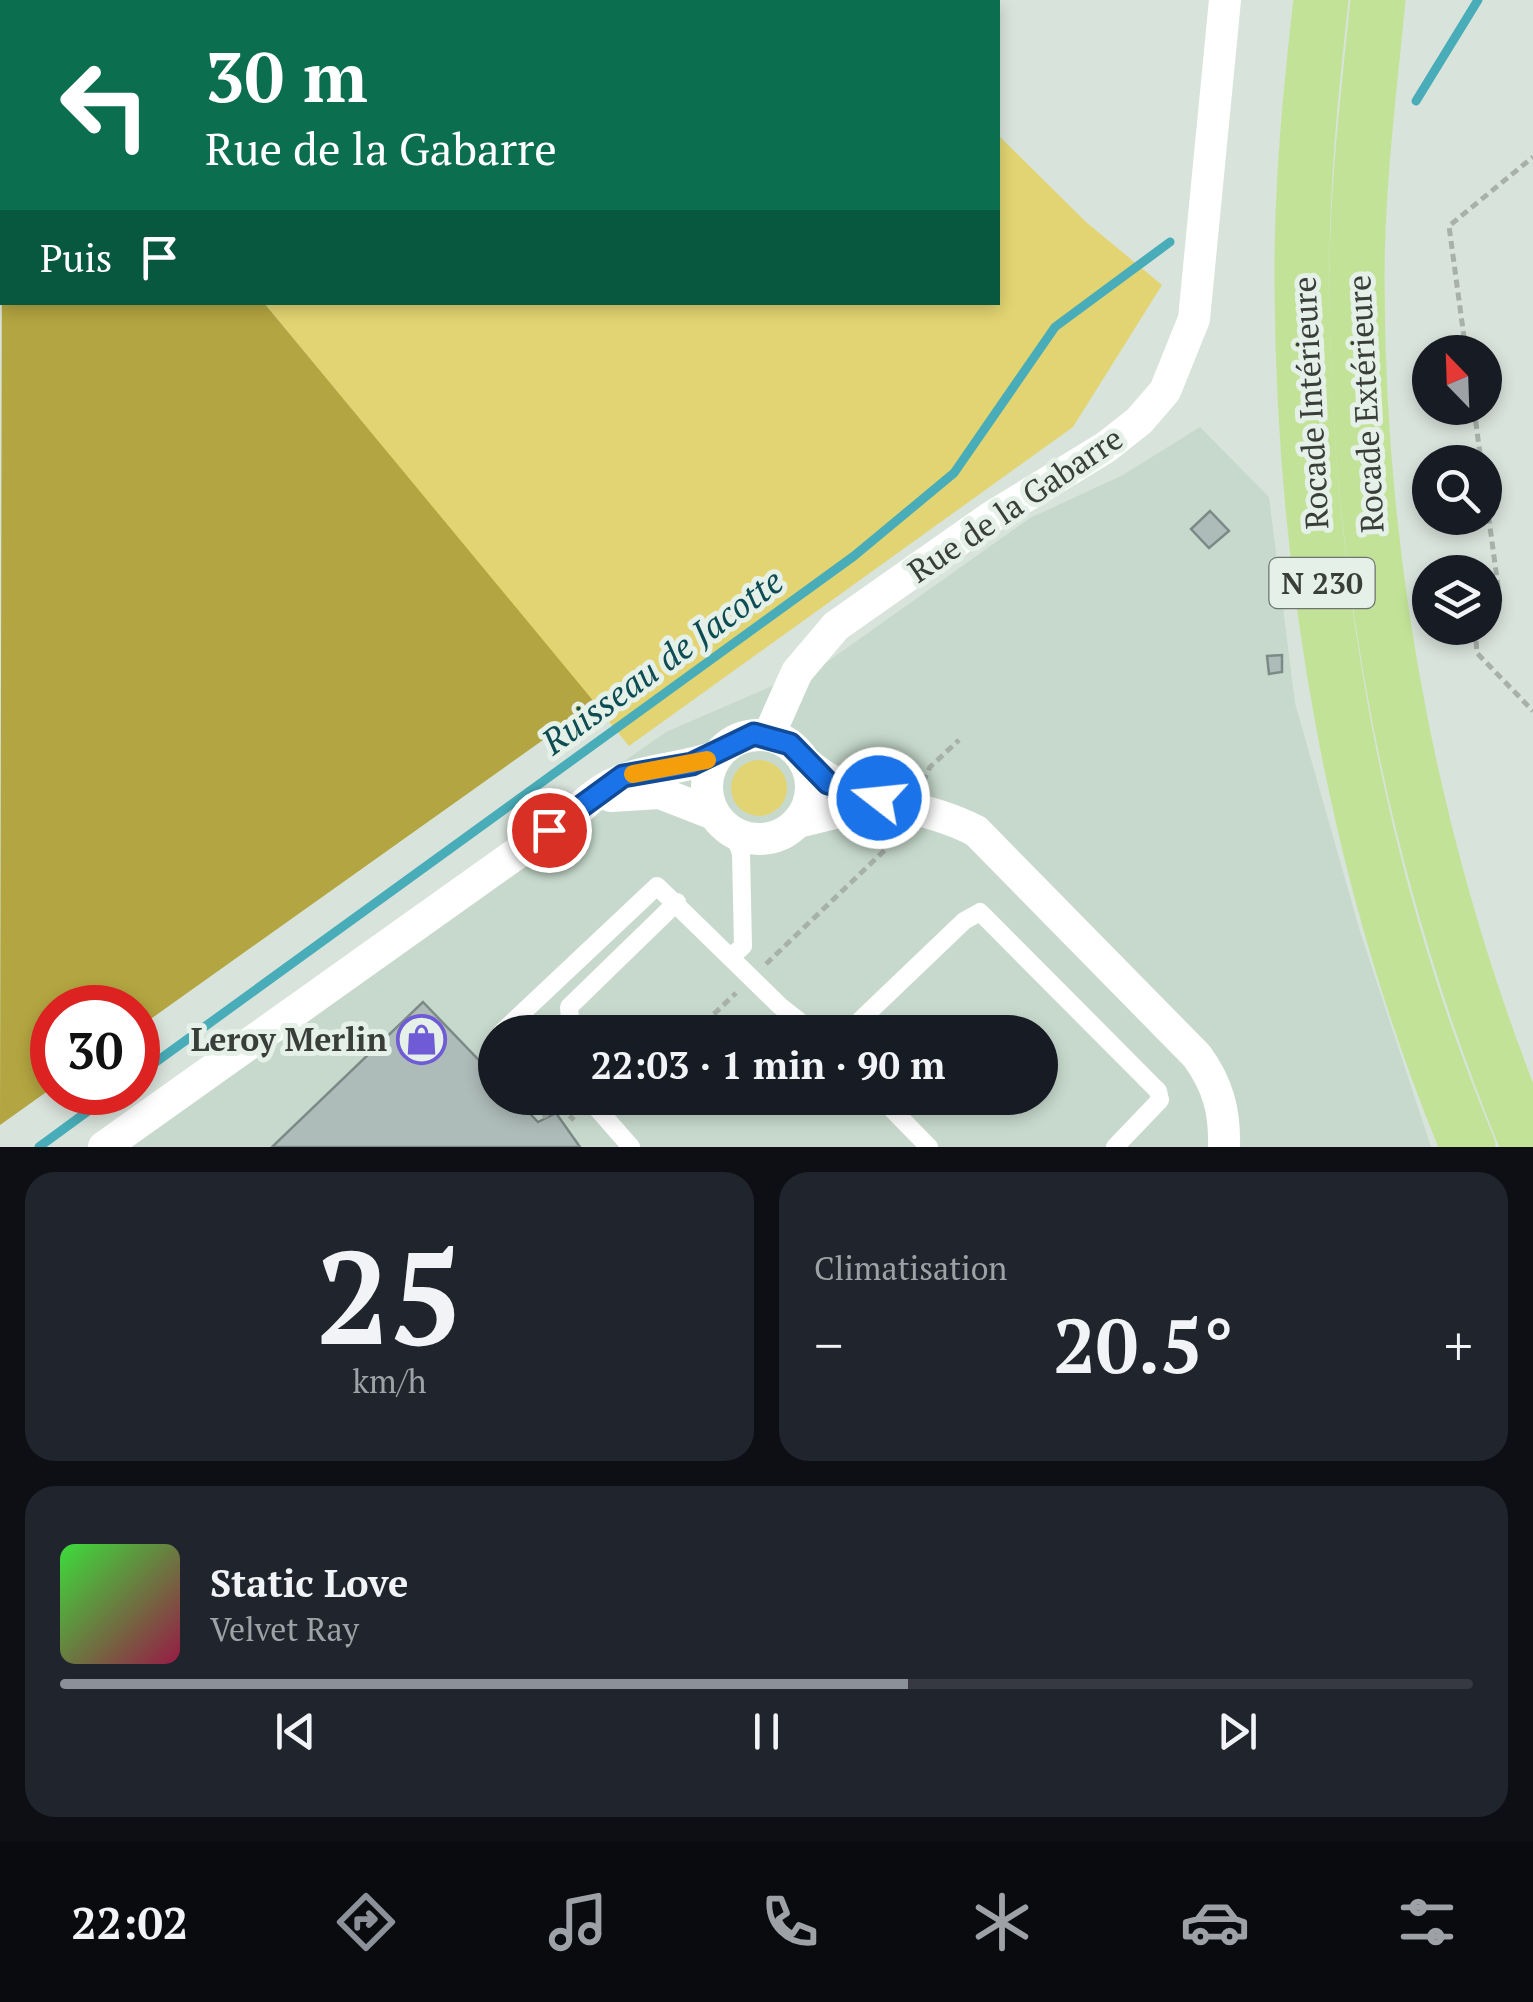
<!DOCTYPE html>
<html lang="fr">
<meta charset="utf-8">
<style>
body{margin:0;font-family:"PT Serif",serif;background:#20242c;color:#f1f3f6;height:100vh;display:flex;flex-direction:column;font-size:38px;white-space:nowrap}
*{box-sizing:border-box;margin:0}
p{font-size:32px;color:#9ea1a6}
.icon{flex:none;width:55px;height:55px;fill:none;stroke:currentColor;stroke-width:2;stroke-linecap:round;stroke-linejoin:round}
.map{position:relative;height:1147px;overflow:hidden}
.drawer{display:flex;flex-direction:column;gap:25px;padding:25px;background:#0d0f14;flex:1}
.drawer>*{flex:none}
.hud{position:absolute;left:0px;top:0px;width:1000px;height:305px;box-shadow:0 5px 15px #0003;background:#0b6e4f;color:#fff;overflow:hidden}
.needle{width:65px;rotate:337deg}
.controls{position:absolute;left:1412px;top:335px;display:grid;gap:20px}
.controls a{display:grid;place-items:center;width:90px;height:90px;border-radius:50%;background:#171b24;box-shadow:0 5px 15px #0003;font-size:50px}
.speed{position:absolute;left:30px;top:985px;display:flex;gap:20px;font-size:50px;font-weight:700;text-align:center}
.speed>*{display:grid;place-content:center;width:130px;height:130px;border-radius:50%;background:#171b24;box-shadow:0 5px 15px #0003;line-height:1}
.speed .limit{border:15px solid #d22;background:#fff;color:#111}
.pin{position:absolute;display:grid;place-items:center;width:85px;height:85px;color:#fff;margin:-42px;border:5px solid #fff;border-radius:50%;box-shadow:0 2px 10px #0007}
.me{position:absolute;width:110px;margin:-55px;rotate:286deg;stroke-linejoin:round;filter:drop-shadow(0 0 8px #0008)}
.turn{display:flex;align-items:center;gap:35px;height:210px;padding:0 40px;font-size:45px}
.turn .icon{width:130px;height:130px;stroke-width:2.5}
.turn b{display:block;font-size:70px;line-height:85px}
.then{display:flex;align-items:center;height:95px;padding:0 40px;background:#0003;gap:20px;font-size:38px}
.big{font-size:75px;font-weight:700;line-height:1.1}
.drawer .tile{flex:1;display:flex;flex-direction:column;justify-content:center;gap:15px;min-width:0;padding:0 35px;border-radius:30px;background:#20242c}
.drawer .dial{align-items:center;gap:0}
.dial b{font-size:130px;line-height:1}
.song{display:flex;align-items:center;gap:30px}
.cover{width:120px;height:120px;border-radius:15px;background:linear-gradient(135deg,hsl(120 70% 55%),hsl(340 70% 35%))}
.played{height:10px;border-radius:5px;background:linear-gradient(90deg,#8c9099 60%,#363941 60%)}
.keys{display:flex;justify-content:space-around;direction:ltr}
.heat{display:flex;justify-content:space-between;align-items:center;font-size:55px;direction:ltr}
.drawer .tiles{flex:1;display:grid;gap:25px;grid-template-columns:1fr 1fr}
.tile:last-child{grid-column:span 2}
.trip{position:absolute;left:478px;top:1015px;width:580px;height:100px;border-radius:50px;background:#171b24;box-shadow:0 5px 15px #0003;font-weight:700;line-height:100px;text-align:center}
.tab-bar{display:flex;height:160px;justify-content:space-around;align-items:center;background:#090b0e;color:#9ea1a6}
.tab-bar .icon{width:70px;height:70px}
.tab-bar .current{color:#8c9099}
.tab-bar b{font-size:45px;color:#f1f3f6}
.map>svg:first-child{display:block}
</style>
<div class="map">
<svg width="1533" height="1147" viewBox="0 0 1533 1147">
<rect width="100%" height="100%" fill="#d8e3db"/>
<!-- built -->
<g fill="#c7d9cc" fill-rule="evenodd">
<path d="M0 0H211L2 2 0 226Z"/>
<path d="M1200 427 1269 497 1295 703 1359 928 1431 1147H109L294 992 666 732 827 662 1030 518 1123 475ZM495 1032H1040V1098H495Z"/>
</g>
<!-- green -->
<g fill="#e2d472">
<path d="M211 0H860L863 2H209Z"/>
<path d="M998 135 1086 222 1162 285 1073 427 629 746 264 303 998 302Z"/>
<circle cx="759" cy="788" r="28"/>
</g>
<!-- forest -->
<path fill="#b3a541" d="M2 224V302L264 303 595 703 138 1028V1008H52V1088L0 1125Z"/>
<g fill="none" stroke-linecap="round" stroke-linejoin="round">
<!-- stream -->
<g stroke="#48adb8" stroke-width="9">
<path d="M1416 101 1478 0"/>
<path d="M138 1075 854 556 954 473 1055 327 1170 242"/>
<path d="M39 1147 114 1092"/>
</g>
</g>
<!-- building -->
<g fill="#aebcb9" stroke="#7c8a87" stroke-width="2.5">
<path d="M1210 511 1229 531 1209 548 1191 529Z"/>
<path d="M1282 655V672L1269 674 1267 656Z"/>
<path d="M423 1002 495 1077V1098H515L538 1122 556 1113 580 1147H272Z"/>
</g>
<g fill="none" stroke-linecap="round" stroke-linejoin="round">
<!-- path -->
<g stroke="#a7b0a9" stroke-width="5" stroke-dasharray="8 5" stroke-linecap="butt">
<path d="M172 2 175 0"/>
<path d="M0 186 2 184"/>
<path d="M1466 352 1449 226 1533 157"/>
<path d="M1474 408 1481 462"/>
<path d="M1485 490 1500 601 1485 615"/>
<path d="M1475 628 1477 653 1533 711"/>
<path d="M923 782 930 767 959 740"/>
<path d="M766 964 888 847"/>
<path d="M695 1032 736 993"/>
<path d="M546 1118 543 1112 558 1105 574 1120"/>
</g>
<!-- lane -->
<g stroke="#fff" stroke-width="18">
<path d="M51 0 54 2"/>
<path d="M130 2 132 0"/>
<path d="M732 956 743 946 741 853 733 832"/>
<path d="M502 1032 657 886 780 1006 813 1032"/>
<path d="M571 1032 569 1007 677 902"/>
<path d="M848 1032 964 921 980 912 1158 1091 1160 1100 1115 1147"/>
<path d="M588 1098 631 1147"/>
<path d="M881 1098 929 1147"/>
</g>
<!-- street -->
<g stroke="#fff" stroke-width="32">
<circle cx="759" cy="787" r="52"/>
<path d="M769 735 797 672 836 626 990 518 1106 447 1139 421 1165 391 1194 319 1225 0"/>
<path d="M805 762C854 806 916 800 976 831L1197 1056C1218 1085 1225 1111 1224 1147"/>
<path d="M611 796 660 793 714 814"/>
<path d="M798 822 843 811 881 819"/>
<path d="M104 1147 579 809C622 765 663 775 716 757"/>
</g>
<!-- highway -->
<g stroke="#c2e397" stroke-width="55">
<path d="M1321 0C1310 96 1301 191 1302 288 1304 579 1356 878 1468 1147"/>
<path d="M1378 0C1369 92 1357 186 1357 279 1357 575 1415 873 1529 1147"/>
</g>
</g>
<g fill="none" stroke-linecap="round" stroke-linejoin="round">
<defs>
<path id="route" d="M549 830 623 776 692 764 754 734 790 744 828 783 879 798"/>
</defs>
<!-- route casing -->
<use href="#route" stroke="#114b97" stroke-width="25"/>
<!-- route -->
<use href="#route" stroke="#1a73e8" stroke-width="18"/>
<!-- slow -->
<path stroke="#f59e0b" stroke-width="18" d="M633 774 707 760"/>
</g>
<!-- icons -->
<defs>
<symbol id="shop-ring" viewBox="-11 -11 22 22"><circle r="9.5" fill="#e5f0e8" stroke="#6e5bd5" stroke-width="1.5"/><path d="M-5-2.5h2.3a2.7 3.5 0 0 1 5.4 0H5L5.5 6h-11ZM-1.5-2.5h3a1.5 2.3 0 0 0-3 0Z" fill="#6e5bd5"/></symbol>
</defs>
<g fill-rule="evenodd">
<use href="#shop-ring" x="394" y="1012" width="55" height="55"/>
</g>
<g text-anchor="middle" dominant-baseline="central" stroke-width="10" stroke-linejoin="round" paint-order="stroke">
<!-- shield labels -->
<rect fill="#e5f0e8" stroke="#6d736f" stroke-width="2.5" x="1269.5" y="558" width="105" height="50" rx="8"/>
<g font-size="30" font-weight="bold" fill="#3a3e3b">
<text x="1322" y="583">N 230</text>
</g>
<!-- street labels -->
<g font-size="32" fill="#3a3e3b" stroke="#e5f0e8">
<text transform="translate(1310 403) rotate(-93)">Rocade Intérieure</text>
<text transform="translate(1365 404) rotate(-93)">Rocade Extérieure</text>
<text transform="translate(1015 504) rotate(-34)">Rue de la Gabarre</text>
</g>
<!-- poi labels -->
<g font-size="32" font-weight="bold" fill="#3a3e3b" stroke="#e5f0e8" text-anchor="end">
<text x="387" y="1039">Leroy Merlin</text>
</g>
<!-- water labels -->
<g font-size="35" font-style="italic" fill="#0d4c53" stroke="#e5f0e8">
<text transform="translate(662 661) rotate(-36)">Ruisseau de Jacotte</text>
</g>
</g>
</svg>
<div class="controls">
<a><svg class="needle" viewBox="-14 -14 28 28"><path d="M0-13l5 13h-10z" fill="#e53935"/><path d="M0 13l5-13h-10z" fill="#9ea1a6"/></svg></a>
<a><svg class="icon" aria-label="search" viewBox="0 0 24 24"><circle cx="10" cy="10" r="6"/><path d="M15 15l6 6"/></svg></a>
<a><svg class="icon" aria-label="layers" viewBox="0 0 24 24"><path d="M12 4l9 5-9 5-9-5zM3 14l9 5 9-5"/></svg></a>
</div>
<div class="speed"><div class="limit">30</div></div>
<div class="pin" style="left:549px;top:830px;background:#d93025"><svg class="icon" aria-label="arrive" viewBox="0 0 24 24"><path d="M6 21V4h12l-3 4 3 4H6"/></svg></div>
<svg class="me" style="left:879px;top:798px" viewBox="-20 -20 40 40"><circle r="17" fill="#1a73e8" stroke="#fff" stroke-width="3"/><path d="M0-11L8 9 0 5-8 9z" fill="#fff"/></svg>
<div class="trip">22:03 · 1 min · 90 m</div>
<div class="hud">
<div class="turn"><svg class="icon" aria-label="left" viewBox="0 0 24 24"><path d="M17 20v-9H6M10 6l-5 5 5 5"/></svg><div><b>30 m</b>Rue de la Gabarre</div></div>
<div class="then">Puis<svg class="icon" aria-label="arrive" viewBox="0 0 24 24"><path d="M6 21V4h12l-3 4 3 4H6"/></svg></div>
</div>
</div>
<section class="drawer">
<div class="tiles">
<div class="tile dial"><b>25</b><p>km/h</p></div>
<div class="tile"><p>Climatisation</p>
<div class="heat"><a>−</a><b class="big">20.5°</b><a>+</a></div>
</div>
<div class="tile">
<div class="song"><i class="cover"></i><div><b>Static Love</b><p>Velvet Ray</p></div></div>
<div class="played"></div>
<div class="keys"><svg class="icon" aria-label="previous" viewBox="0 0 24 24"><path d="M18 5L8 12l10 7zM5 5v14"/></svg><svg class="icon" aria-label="pause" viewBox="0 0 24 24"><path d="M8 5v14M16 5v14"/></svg><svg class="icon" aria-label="next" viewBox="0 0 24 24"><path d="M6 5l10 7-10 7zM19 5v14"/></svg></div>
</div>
</div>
</section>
<nav class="tab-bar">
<b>22:02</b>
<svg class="icon current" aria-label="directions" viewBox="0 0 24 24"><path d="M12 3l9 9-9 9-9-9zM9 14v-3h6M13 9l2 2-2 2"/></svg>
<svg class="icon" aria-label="music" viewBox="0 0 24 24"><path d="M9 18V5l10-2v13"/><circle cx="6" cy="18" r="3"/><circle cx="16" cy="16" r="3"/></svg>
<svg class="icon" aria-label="phone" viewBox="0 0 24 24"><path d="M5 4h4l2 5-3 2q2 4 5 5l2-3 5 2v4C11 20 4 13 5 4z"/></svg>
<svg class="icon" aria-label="climate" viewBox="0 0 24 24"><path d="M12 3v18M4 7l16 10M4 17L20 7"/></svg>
<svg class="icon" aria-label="car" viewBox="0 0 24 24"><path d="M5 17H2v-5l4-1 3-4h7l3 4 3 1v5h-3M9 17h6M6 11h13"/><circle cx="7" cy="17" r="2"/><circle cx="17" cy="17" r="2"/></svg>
<svg class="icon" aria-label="filters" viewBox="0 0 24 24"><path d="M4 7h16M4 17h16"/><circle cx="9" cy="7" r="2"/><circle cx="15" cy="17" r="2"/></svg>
</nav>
